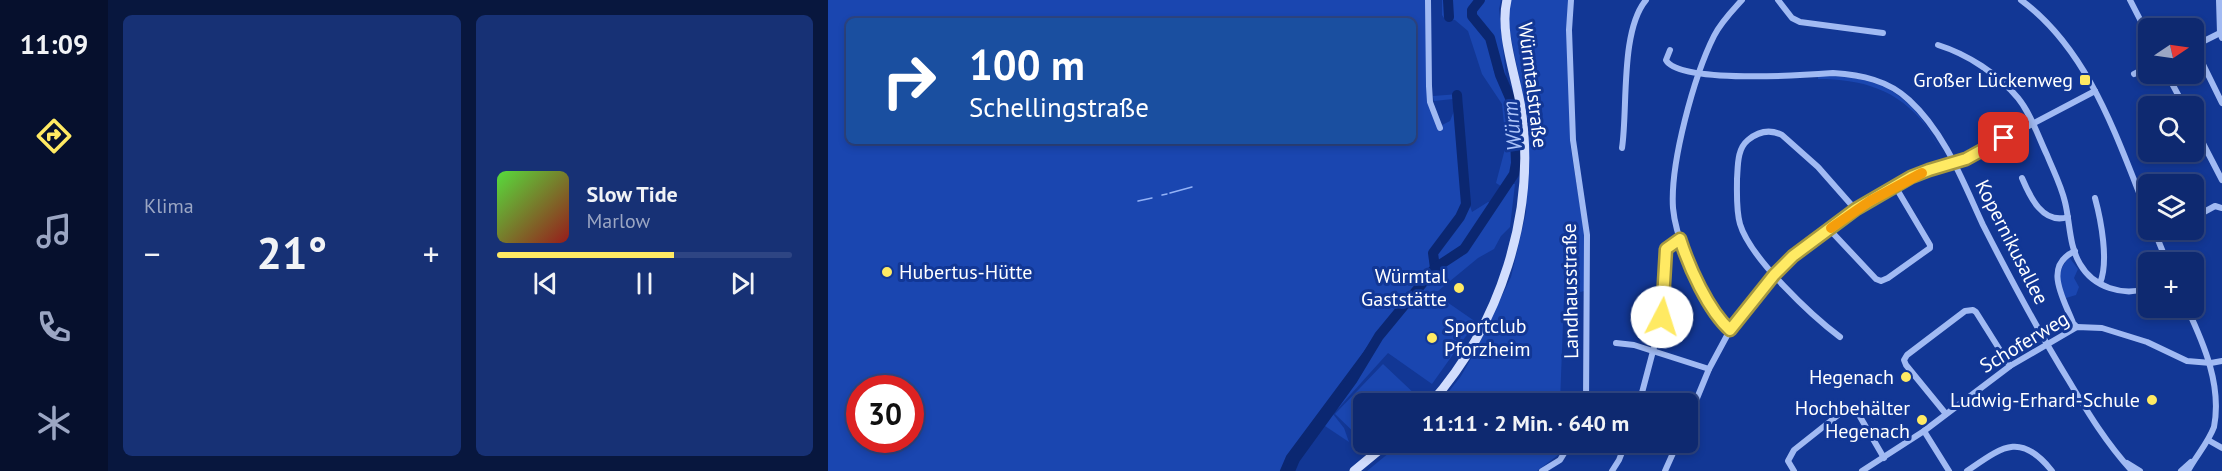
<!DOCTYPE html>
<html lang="de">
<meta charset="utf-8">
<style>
body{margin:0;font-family:"PT Sans",sans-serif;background:#173175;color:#f1f3f6;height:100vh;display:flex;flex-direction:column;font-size:22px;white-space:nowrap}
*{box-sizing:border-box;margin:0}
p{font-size:20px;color:#9ba6c3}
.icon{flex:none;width:33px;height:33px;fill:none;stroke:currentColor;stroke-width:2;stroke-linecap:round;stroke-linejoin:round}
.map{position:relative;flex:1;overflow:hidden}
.side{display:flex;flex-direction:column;gap:15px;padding:15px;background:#08173e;width:720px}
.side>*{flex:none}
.banner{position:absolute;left:18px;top:18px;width:570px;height:126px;border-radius:9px;box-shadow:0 3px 9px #0003,0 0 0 2px #2e4583;background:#1a4fa0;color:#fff;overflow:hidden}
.needle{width:39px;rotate:77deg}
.controls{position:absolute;left:1310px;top:18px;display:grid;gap:12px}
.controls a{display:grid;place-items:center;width:66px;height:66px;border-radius:9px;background:#0e2970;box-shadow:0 3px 9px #0003,0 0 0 2px #2e4583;font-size:30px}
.speed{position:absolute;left:18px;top:375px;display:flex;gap:12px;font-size:30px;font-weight:700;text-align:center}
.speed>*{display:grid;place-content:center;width:78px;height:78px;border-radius:50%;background:#0e2970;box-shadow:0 3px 9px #0003,0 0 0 2px #2e4583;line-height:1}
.speed .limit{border:9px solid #d22;background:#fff;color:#111}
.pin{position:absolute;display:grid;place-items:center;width:51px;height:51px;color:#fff;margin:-26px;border-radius:12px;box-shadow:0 3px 9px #0006}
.me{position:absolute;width:66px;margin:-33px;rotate:5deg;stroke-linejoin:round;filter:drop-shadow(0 0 4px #0008)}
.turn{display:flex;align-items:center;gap:21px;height:126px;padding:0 24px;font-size:27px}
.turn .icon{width:78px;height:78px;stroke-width:2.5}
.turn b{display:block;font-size:42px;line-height:51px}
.big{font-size:45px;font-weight:700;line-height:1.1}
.side .card{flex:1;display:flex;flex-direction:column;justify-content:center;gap:9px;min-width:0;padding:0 21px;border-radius:9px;background:#173175}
.song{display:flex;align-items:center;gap:18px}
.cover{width:72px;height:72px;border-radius:9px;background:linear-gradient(135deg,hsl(110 70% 55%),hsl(0 70% 35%))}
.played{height:6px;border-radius:3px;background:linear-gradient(90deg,#ffea63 60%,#2e4583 60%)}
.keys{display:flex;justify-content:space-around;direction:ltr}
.heat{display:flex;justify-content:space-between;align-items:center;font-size:33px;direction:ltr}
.side .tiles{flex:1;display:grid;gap:15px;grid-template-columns:repeat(2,1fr)}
.trip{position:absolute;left:525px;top:393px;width:345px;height:60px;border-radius:9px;background:#0e2970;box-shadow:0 3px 9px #0003,0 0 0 2px #2e4583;font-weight:700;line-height:60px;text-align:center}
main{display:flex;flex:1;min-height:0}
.tabs{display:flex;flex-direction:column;width:108px;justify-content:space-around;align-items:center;background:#06102d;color:#9ba6c3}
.tabs .icon{width:42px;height:42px}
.tabs .current{color:#ffea63}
.tabs b{font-size:27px;color:#f1f3f6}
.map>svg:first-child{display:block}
</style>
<main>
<nav class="tabs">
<b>11:09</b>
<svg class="icon current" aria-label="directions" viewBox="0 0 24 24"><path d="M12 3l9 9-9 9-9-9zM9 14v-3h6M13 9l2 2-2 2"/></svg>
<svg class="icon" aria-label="music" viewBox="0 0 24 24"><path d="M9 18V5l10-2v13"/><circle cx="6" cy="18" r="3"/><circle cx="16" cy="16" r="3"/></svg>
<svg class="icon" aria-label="phone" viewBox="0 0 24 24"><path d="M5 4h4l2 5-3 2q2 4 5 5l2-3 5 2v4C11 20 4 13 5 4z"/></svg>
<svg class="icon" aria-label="climate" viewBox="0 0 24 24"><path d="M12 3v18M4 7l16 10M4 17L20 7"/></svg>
</nav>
<section class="side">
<div class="tiles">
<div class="card"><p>Klima</p>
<div class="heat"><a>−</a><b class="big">21°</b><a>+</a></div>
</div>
<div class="card">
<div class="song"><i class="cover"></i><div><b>Slow Tide</b><p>Marlow</p></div></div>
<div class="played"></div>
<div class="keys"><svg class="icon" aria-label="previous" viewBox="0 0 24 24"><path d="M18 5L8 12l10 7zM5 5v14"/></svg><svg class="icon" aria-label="pause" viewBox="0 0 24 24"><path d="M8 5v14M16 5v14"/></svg><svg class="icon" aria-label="next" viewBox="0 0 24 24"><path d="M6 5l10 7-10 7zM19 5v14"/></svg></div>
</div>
</div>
</section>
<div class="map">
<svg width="1394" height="471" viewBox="0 0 1394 471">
<rect width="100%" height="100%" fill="#123795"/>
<!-- green -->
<g fill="#1a46b0" fill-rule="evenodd">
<path d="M0 0H599V76L610 127 622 121 628 106 625 99 606 101 605 96 631 94 634 98 640 200 644 212 660 202 669 205 684 184H687L682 227 673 236 666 249 650 258 610 291H603L648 322 604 384 560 353 505 414 516 428 521 442 494 424 474 453 465 471H0ZM21 21H585V141H21ZM32 388H82V440H32Z"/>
<path d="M614 0H646L641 9V17L661 43 666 71 673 88 680 97 686 159 685 171 676 188 668 183 678 145 674 104 654 74 640 31 627 20 616 18 614 15Z"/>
<path d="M654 0H673L671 9 679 88 671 70 663 39 645 14 650 3Z"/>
<path d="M682 0H740L743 92 742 144 757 237 756 291 736 297 732 403 611 404 633 376 648 350 683 277 698 213 701 127 681 27Z"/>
<path d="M990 76C1053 75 1083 93 1112 149 1108 143 1103 133 1098 126 1070 89 1033 79 990 79Z"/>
<path d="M1241 257 1250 269 1246 278 1251 287 1248 295 1238 298C1231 280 1228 274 1241 257Z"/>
<path d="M555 364 591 398 586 403 536 404 535 441 507 414Z"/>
<path d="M573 443H736L734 452 709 471H539Z"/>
</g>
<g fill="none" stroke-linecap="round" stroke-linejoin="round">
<!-- stream -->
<g stroke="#93b2f6" stroke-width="1.5">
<path d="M342 193 364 187"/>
<path d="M334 195 339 194"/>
<path d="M310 201 324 198"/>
</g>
<!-- canal -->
<path stroke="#0b2771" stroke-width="6" d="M455 471 461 457 551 336"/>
<!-- river -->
<g stroke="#0b2771" stroke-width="10">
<path d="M620 0 621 17"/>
<path d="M607 268 605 253 632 217 638 204 629 95"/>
<path d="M462 471 467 459 525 379 551 336 607 268 636 249 686 174 688 163 687 138 682 98 672 75 662 38 644 16V10L652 0"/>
</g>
<!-- street -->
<g stroke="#a1baf3" stroke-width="6">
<path d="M600 0 601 86 602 102 612 128"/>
<path d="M743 0 741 30 745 140 759 235 758 404"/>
<path d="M950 0 964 18 972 22 1055 33"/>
<path d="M1193 0C1262 51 1289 139 1320 215"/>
<path d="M1302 0 1320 35"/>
<path d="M1391 0 1392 33 1394 38"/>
<path d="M1392 33 1366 46 1394 103"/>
<path d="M1110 45C1139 54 1170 74 1190 98 1203 114 1210 136 1219 155 1225 170 1233 185 1237 202 1242 222 1241 246 1252 264 1265 287 1295 297 1320 288"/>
<path d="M842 50 838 60C851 84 978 75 1005 73 1033 75 1060 80 1081 100 1117 133 1135 182 1155 225 1182 278 1210 331 1241 381 1260 413 1279 444 1304 471"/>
<path d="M1306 74 1320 67"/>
<path d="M1339 74 1356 106"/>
<path d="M1365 124 1394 180"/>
<path d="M794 148C800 109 792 31 818 0"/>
<path d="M1194 178C1202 197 1215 225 1240 217"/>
<path d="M1267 198C1273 220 1281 262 1272 283"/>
<path d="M1365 218 1387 206 1394 208"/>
<path d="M1001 229 1048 279 1053 281 1060 278 1102 248V245L1067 186"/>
<path d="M1326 230 1339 262"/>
<path d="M1328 235 1340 230"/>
<path d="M1247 251C1214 266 1236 299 1245 323L1249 327"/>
<path d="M1359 308C1376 344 1394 386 1386 427 1380 443 1368 456 1360 471"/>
<path d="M902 330C877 307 848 242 845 208 842 163 866 76 886 36 893 22 904 11 914 0"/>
<path d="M1012 337C984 316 922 258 912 224 908 210 909 193 909 179 910 165 909 149 920 140 931 131 942 129 954 135L990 167 1027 209"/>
<path d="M788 343 806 345 881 369"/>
<path d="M811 404 834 317 838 249 852 239"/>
<path d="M1118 414 1078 365 1076 360 1079 355 1137 311 1145 310 1148 312 1182 366"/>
<path d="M860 420 881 369 902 330 947 275 965 256 1027 209 1067 186 1100 170 1138 159 1267 91"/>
<path d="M1096 431 1121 471"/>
<path d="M1380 440 1394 448"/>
<path d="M1299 463 1312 471"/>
<path d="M714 471 732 460 743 442"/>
<path d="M784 471 791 460 798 442"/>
<path d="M837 471 850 442"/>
<path d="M966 471 960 461 966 450 1014 412 1021 409 1031 415 1056 458"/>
<path d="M1034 471 1096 431 1182 366 1249 327 1274 328 1319 342 1359 361 1383 363 1394 361"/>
<path d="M1139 471C1174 447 1192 431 1224 471"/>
<path d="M1353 471 1363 462"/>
</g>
<!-- secondary -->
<g stroke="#d1ddfd" stroke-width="9">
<path d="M602 404C672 325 709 213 693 108 688 76 671 32 679 0"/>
<path d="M526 471 561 442"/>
</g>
</g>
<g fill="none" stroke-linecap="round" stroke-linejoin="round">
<defs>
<path id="route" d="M834 317 838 249 852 239C861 267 880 310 902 330L946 275 965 256 1028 209 1083 177 1101 170 1138 159 1176 138"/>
</defs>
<!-- route casing -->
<use href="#route" stroke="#a69840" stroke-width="15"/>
<!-- route -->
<use href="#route" stroke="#ffea63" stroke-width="10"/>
<!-- slow -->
<path stroke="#f59e0b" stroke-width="10" d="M1003 228 1042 201 1094 173"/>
</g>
<!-- markers -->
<g fill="#ffea63" stroke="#123795" stroke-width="2">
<rect x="1251" y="74" width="12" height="12" rx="3"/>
<circle cx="59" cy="272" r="6"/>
<circle cx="631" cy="288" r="6"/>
<circle cx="604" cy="338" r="6"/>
<circle cx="1078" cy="377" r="6"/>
<circle cx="1324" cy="400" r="6"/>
<circle cx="1094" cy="420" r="6"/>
</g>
<g text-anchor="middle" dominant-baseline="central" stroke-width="6" stroke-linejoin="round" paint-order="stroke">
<!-- poi labels -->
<g font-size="20" fill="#fff" stroke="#123795" text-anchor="end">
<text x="1245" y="80">Großer Lückenweg</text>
<text x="71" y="272" text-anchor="start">Hubertus-Hütte</text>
<text x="619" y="276">Würmtal<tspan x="619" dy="23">Gaststätte</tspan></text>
<text x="616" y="326" text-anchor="start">Sportclub<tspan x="616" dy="23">Pforzheim</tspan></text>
<text x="1066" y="377">Hegenach</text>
<text x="1312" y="400">Ludwig-Erhard-Schule</text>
<text x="1082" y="408">Hochbehälter<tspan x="1082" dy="23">Hegenach</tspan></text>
</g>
<!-- street labels -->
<g font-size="20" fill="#fff" stroke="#123795">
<text transform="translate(705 85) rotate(83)">Würmtalstraße</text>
<text transform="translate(1184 242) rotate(63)">Kopernikusallee</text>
<text transform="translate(742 291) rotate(-91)">Landhausstraße</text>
<text transform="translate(1196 342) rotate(-31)">Schoferweg</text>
</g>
<!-- water labels -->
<g font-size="21" font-style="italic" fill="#aec5fa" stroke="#123795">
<text transform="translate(684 126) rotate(-96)">Würm</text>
</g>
</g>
</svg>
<div class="controls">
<a><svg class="needle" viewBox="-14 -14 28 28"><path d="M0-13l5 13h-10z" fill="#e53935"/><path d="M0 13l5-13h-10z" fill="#9ba6c3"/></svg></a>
<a><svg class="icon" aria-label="search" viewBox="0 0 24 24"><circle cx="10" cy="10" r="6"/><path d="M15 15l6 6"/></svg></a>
<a><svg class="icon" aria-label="layers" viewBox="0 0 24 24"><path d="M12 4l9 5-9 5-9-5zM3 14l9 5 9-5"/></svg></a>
<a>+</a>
</div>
<div class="speed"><div class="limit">30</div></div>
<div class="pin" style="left:1176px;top:138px;background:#d93025"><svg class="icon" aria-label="arrive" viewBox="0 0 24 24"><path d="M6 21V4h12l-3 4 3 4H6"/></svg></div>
<svg class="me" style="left:834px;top:317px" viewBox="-20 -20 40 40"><circle r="19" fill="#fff"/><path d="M0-13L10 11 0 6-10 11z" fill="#ffea63"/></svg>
<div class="trip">11:11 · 2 Min. · 640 m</div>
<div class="banner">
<div class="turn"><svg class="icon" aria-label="right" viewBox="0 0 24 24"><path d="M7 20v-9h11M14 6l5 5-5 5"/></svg><div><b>100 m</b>Schellingstraße</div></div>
</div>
</div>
</main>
